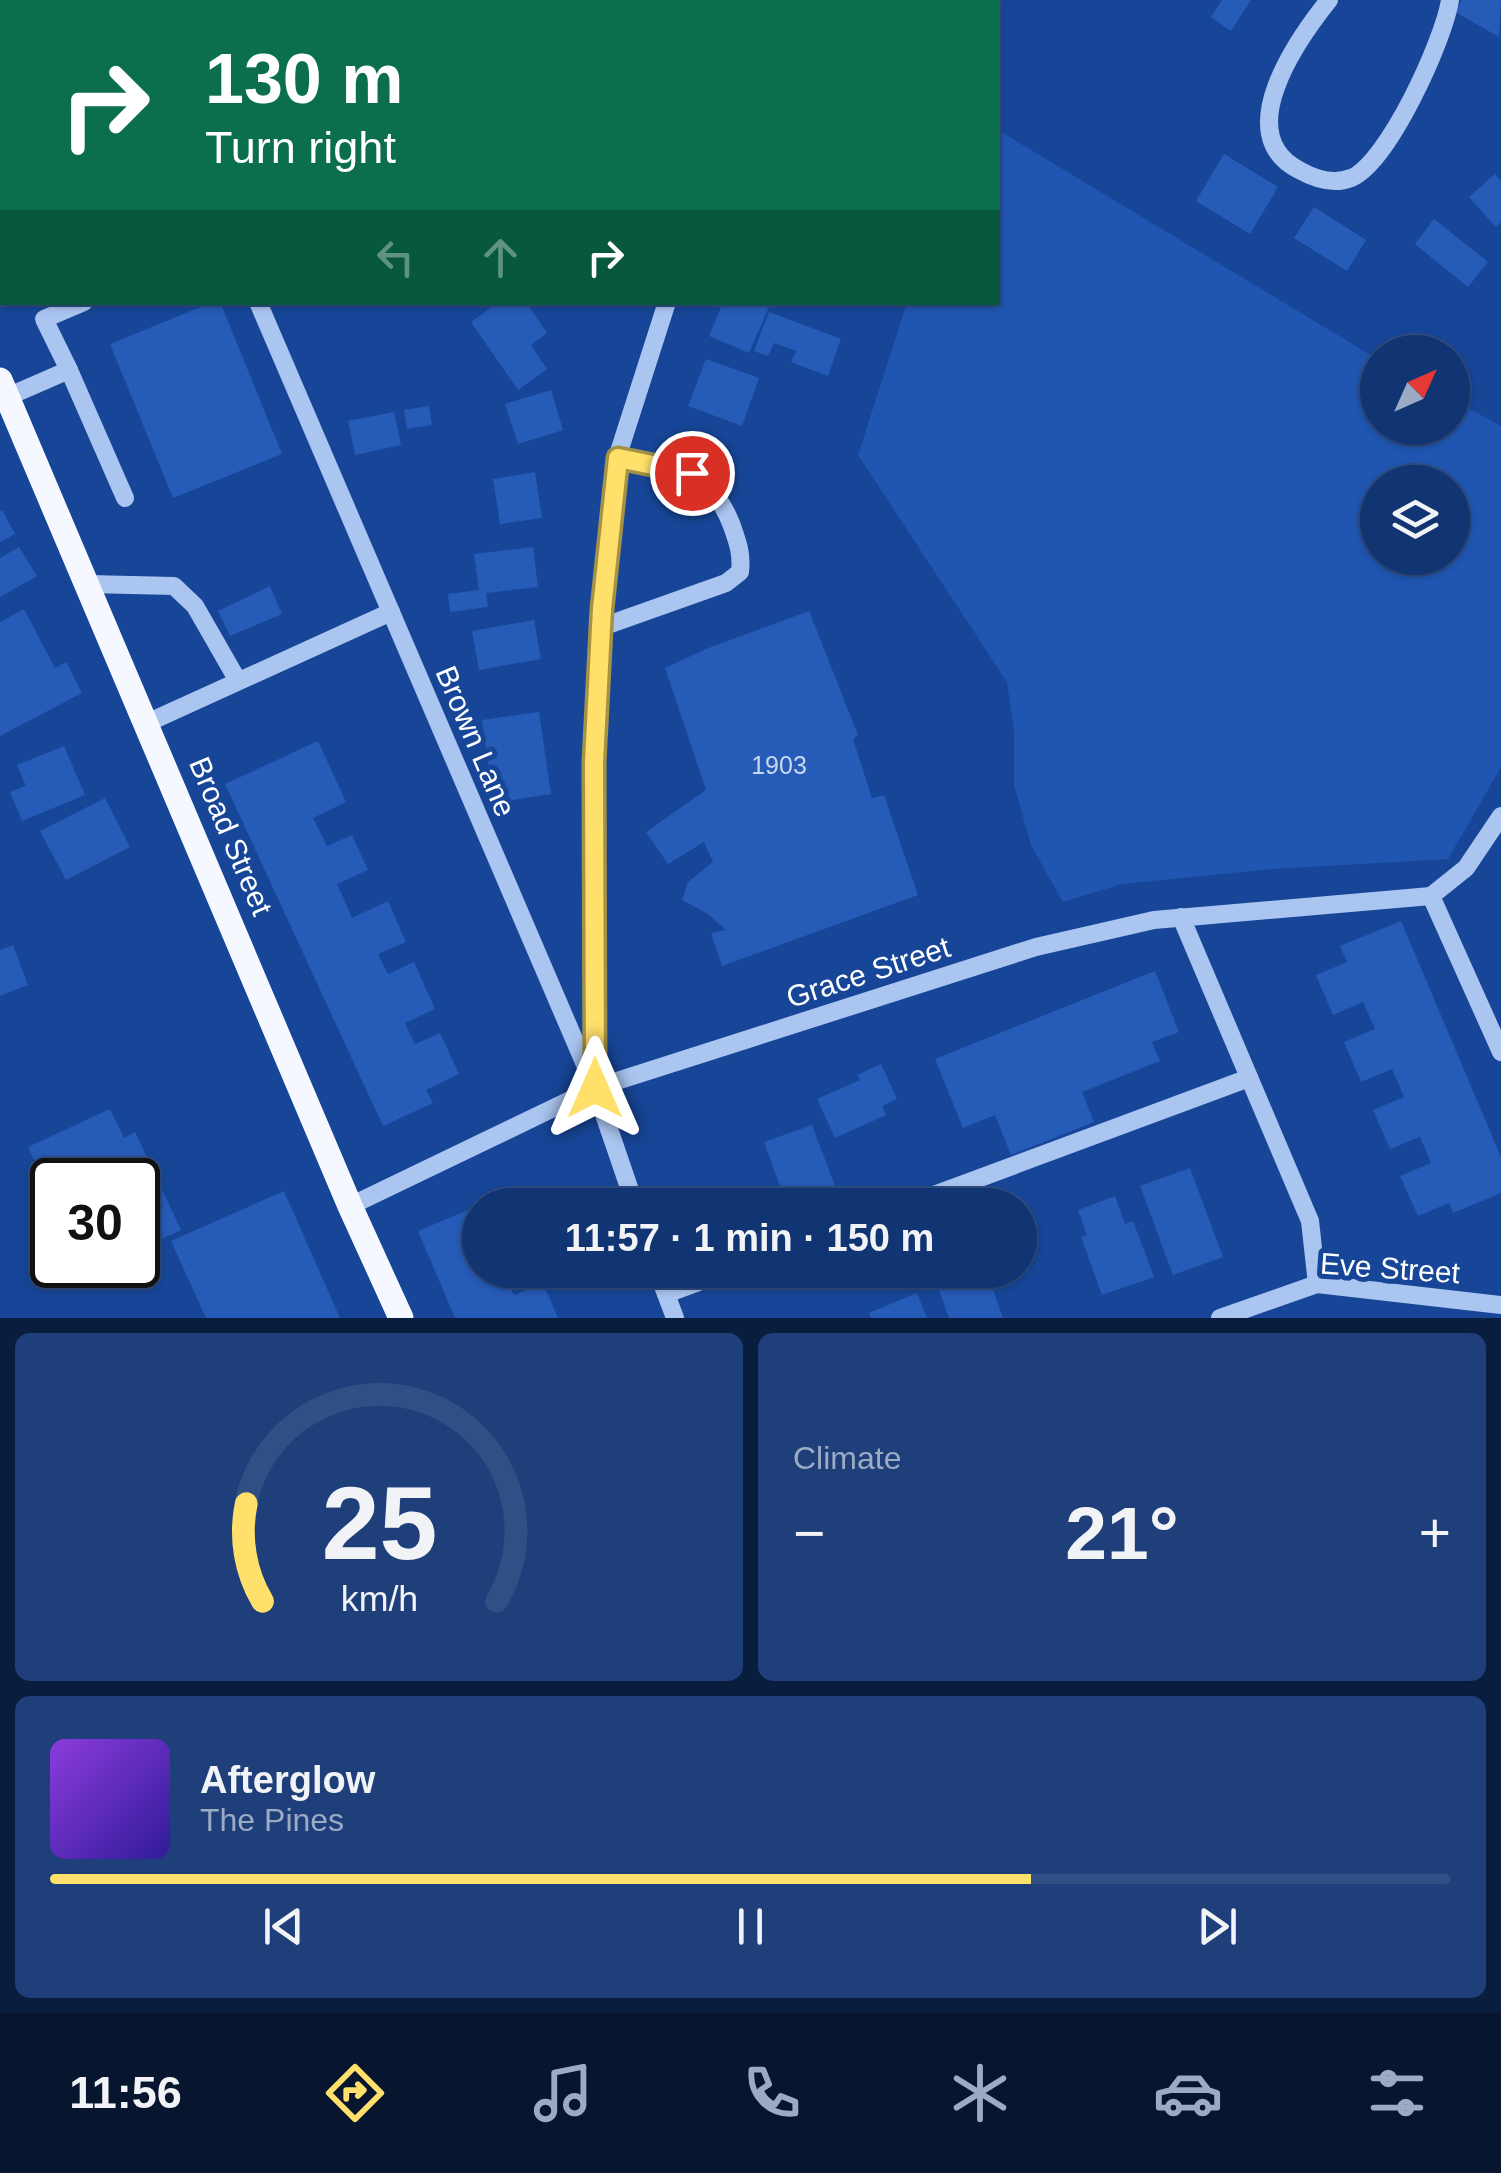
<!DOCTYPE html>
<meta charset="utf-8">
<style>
body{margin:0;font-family:Helvetica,sans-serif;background:#1e3f7a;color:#f1f3f6;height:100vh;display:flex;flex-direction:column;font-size:38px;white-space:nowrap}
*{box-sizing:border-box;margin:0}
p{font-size:32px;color:#9caac4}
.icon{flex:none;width:55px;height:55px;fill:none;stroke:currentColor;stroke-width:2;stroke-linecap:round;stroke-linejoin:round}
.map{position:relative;height:1318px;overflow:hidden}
.drawer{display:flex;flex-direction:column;gap:15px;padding:15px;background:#091d3f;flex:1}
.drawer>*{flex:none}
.guide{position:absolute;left:0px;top:0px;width:1000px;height:305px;box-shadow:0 2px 8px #0004,0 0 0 2px #304f84;background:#0b6e4f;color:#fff;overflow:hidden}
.needle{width:65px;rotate:45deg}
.fabs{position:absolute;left:1360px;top:335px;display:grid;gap:20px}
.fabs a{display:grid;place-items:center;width:110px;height:110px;border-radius:50%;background:#113472;box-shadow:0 2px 8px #0004,0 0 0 2px #304f84;font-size:50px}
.speed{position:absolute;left:30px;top:1158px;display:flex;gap:20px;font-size:50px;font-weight:700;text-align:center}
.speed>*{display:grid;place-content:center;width:130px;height:130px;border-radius:50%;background:#113472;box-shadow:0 2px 8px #0004,0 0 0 2px #304f84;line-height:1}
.speed .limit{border:5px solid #111;border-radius:15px;background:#fff;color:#111}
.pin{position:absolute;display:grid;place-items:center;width:85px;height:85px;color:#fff;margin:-42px;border:5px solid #fff;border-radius:50%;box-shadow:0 2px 10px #0007}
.me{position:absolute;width:110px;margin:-55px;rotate:0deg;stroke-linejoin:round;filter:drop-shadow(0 0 8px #0008)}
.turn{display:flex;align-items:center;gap:35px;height:210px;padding:0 40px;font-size:45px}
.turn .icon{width:130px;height:130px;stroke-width:2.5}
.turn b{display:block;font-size:70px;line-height:85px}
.lanes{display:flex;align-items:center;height:95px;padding:0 40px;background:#0003;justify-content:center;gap:50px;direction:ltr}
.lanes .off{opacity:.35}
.big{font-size:75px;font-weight:600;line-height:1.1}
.drawer .tile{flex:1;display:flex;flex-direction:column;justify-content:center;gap:15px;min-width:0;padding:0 35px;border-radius:15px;background:#1e3f7a}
.drawer .dial{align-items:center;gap:0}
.dial svg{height:260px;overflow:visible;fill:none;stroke:#304f84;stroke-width:7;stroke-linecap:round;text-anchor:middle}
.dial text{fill:#f1f3f6;stroke:none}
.song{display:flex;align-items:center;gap:30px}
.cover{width:120px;height:120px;border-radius:15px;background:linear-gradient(135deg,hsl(270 70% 55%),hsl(250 70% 35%))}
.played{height:10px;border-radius:5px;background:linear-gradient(90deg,#ffe06b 70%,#304f84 70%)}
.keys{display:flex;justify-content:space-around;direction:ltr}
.heat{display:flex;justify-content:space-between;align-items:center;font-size:55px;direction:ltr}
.drawer .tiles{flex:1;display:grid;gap:15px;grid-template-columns:1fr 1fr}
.tile:last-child{grid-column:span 2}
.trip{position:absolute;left:462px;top:1188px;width:575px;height:100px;border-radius:50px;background:#113472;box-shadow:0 2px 8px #0004,0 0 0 2px #304f84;font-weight:600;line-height:100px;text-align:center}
.tab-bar{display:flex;height:160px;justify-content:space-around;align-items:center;background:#07152e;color:#9caac4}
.tab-bar .icon{width:70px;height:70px}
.tab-bar .active{color:#ffe06b}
.tab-bar b{font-size:45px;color:#f1f3f6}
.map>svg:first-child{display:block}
</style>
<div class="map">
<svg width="1501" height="1318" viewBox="0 0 1501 1318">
<rect width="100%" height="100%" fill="#174698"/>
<!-- green -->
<path fill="#2056b2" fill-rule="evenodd" d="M998 130 1377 359 1378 428H1452L1453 400 1501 426V767L1448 859 1272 869 1122 884 1063 902 1031 845 1014 785V732L1007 682 858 455 907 303 998 302ZM1378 482H1452V558H1378Z"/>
<!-- building -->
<g fill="#265bb7">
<path d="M1222 0H1251L1231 31 1211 17Z"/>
<path d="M1462 0H1501L1499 37 1455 12Z"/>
<path d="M1224 154 1278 187 1250 234 1196 201Z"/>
<path d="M1495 174 1501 181V222L1496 227 1469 197Z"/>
<path d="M1314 207 1366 240 1347 271 1294 238Z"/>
<path d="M1434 219 1488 262 1468 287 1415 244Z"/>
<path d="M213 302H220L282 454 173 498 110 344Z"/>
<path d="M499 302H526L547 333 531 345 547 369 518 390 471 322Z"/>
<path d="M723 302H758L769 307 749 353 709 336Z"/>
<path d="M769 312 841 339 828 376 791 362 796 351 774 343 768 356 754 351Z"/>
<path d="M706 359 759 378 742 426 688 406Z"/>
<path d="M551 390 563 430 518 444 505 404Z"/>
<path d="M429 406 432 425 407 429 404 410Z"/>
<path d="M394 412 401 445 355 455 348 421Z"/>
<path d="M535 472 542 518 500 524 493 479Z"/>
<path d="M2 510 15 534 0 542V511Z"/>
<path d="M19 547 37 576 0 597V558Z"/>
<path d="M533 547 538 587 486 593 488 607 450 612 448 594 479 590 474 554Z"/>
<path d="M270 586 282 614 230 636 218 611Z"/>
<path d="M24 609 55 668 66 662 82 693 0 736V622Z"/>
<path d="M809 611 858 735 853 739 872 798 884 795 918 895 722 966 711 933 726 930 708 914 682 900 688 882 713 862 704 842 668 864 646 832 706 790 665 668 706 649Z"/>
<path d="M534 620 541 659 479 670 472 631Z"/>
<path d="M539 712 551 794 494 803 482 720Z"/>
<path d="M318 741 346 802 313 818 327 846 352 835 368 870 337 884 352 918 388 901 406 942 378 954 388 974 414 962 435 1009 405 1023 415 1044 440 1033 459 1074 426 1090 433 1103 383 1126 225 784Z"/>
<path d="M64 746 85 795 22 821 10 792 26 786 17 765Z"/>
<path d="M105 798 130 847 66 880 40 831Z"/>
<path d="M1401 921 1501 1157V1193L1453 1213 1449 1203 1418 1216 1400 1176 1431 1163 1420 1137 1390 1149 1373 1110 1404 1097 1392 1069 1361 1082 1344 1042 1375 1029 1363 1002 1333 1015 1316 975 1347 962 1340 946Z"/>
<path d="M13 945 28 985 0 996V950Z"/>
<path d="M1155 971 1179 1032 1152 1042 1160 1061 1082 1092 1094 1122 1011 1155 995 1115 963 1128 935 1059Z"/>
<path d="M881 1064 897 1099 882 1106 886 1115 835 1138 817 1099 860 1080 857 1075Z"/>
<path d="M110 1109 124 1138 135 1132 181 1230 138 1250V1180H52V1199L28 1147Z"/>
<path d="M812 1125 835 1186 786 1203 764 1142Z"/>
<path d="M1190 1168 1223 1257 1173 1275 1140 1186Z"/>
<path d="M284 1191 340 1318H206L171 1241Z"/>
<path d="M1115 1196 1125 1224 1133 1221 1154 1277 1102 1295 1081 1237 1087 1235 1078 1210Z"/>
<path d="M480 1205V1270H502L514 1295 543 1283 558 1318H455L418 1231Z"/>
<path d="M932 1270H986L1003 1318H949Z"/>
<path d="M917 1293 927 1318H871L869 1313Z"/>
</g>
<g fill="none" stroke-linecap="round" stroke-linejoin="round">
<!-- minor -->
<g stroke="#abc5f1" stroke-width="18">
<path d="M128 0 129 2"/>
<path d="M419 0 420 2"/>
<path d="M1329 0C1297 40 1230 135 1299 170 1315 179 1333 185 1351 178 1388 163 1444 40 1450 0"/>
<path d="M45 2 51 0"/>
<path d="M576 2 582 0"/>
<path d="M764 2 765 0"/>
<path d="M0 22 2 20"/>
<path d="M0 252 2 251"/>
<path d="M258 302 595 1088 635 1205"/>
<path d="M69 370 44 319 84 302"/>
<path d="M7 397 69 370 125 498"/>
<path d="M88 584 174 586 195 606 238 681"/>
<path d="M602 627 726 583 740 572C742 554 738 543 732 526 710 467 672 468 617 458"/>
<path d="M147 723 391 612"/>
<path d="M1431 896 1501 1052"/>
<path d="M1431 896 1466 868 1501 816"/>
<path d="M1181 917 1310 1221 1317 1284"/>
<path d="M595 1078 594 763 601 609 617 458 667 302"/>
<path d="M907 1205 1249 1078"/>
<path d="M350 1206 595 1088 1036 947 1154 920 1431 896"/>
<path d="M657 1270 675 1318"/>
<path d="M666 1294 731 1270"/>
<path d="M1220 1318 1317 1284 1501 1305"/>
</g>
<!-- major -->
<path stroke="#f5f8ff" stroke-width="25" d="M0 380 350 1206 401 1318"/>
</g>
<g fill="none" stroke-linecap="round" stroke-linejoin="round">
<defs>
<path id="route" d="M595 1088 594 762 602 609 618 458 692 473"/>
</defs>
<!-- route casing -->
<use href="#route" stroke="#a69246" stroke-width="25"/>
<!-- route -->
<use href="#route" stroke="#ffe06b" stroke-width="18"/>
</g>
<g text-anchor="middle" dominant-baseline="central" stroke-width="10" stroke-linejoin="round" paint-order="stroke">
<!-- number labels -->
<g font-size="25" fill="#c9d6ed">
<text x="779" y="765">1903</text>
</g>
<!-- street labels -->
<g font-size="30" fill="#fff" stroke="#174698">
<text transform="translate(476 741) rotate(67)">Brown Lane</text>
<text transform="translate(231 836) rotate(67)">Broad Street</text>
<text transform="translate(868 972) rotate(-18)">Grace Street</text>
<text transform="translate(1390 1268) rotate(4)">Eve Street</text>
</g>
</g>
</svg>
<div class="fabs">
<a><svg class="needle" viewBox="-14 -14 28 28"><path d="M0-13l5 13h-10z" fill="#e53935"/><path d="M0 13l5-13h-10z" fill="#9caac4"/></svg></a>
<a><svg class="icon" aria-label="layers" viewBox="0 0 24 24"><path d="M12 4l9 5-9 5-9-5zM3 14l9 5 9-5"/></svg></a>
</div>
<div class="speed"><div class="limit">30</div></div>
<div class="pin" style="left:692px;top:473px;background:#d93025"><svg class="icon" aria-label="arrive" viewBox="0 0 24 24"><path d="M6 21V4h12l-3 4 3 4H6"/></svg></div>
<svg class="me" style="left:595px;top:1088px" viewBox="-20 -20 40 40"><path d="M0-17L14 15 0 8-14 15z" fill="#ffe06b" stroke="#fff" stroke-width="4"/></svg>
<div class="trip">11:57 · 1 min · 150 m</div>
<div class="guide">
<div class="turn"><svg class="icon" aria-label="right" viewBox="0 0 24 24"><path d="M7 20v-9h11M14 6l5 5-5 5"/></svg><div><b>130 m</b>Turn right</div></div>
<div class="lanes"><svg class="icon off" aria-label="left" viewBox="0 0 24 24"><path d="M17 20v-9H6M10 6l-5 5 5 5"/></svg><svg class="icon off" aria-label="ahead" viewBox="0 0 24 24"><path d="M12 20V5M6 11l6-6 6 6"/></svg><svg class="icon" aria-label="right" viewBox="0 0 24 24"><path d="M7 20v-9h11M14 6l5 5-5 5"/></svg></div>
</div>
</div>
<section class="drawer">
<div class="tiles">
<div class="tile dial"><svg viewBox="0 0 100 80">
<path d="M14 69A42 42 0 1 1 86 69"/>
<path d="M14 69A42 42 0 0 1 9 39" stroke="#ffe06b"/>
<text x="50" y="56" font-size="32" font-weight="700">25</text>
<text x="50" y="72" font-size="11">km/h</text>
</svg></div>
<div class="tile"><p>Climate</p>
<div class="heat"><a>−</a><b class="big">21°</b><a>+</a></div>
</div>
<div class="tile">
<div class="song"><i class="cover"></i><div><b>Afterglow</b><p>The Pines</p></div></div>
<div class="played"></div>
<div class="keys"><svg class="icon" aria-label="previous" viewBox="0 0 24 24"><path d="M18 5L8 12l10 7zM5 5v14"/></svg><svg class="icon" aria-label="pause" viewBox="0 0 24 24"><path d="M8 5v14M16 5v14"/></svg><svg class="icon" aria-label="next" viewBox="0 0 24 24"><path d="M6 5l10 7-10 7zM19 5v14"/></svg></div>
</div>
</div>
</section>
<nav class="tab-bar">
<b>11:56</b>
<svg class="icon active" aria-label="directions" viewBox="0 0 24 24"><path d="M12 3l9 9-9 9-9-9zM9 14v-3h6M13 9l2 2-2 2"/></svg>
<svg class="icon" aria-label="music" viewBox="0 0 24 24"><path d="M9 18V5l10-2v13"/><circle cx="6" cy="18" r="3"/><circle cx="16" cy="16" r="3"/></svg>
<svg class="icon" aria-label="phone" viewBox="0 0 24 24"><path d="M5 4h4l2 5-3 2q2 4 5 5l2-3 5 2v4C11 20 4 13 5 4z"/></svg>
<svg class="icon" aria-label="climate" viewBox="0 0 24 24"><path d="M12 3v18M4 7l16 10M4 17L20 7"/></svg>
<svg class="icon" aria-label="car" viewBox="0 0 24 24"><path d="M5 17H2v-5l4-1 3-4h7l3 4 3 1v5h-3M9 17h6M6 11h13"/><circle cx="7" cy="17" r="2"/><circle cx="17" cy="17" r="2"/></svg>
<svg class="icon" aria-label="filters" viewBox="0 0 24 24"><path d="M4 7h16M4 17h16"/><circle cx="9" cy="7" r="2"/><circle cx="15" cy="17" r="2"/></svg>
</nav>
